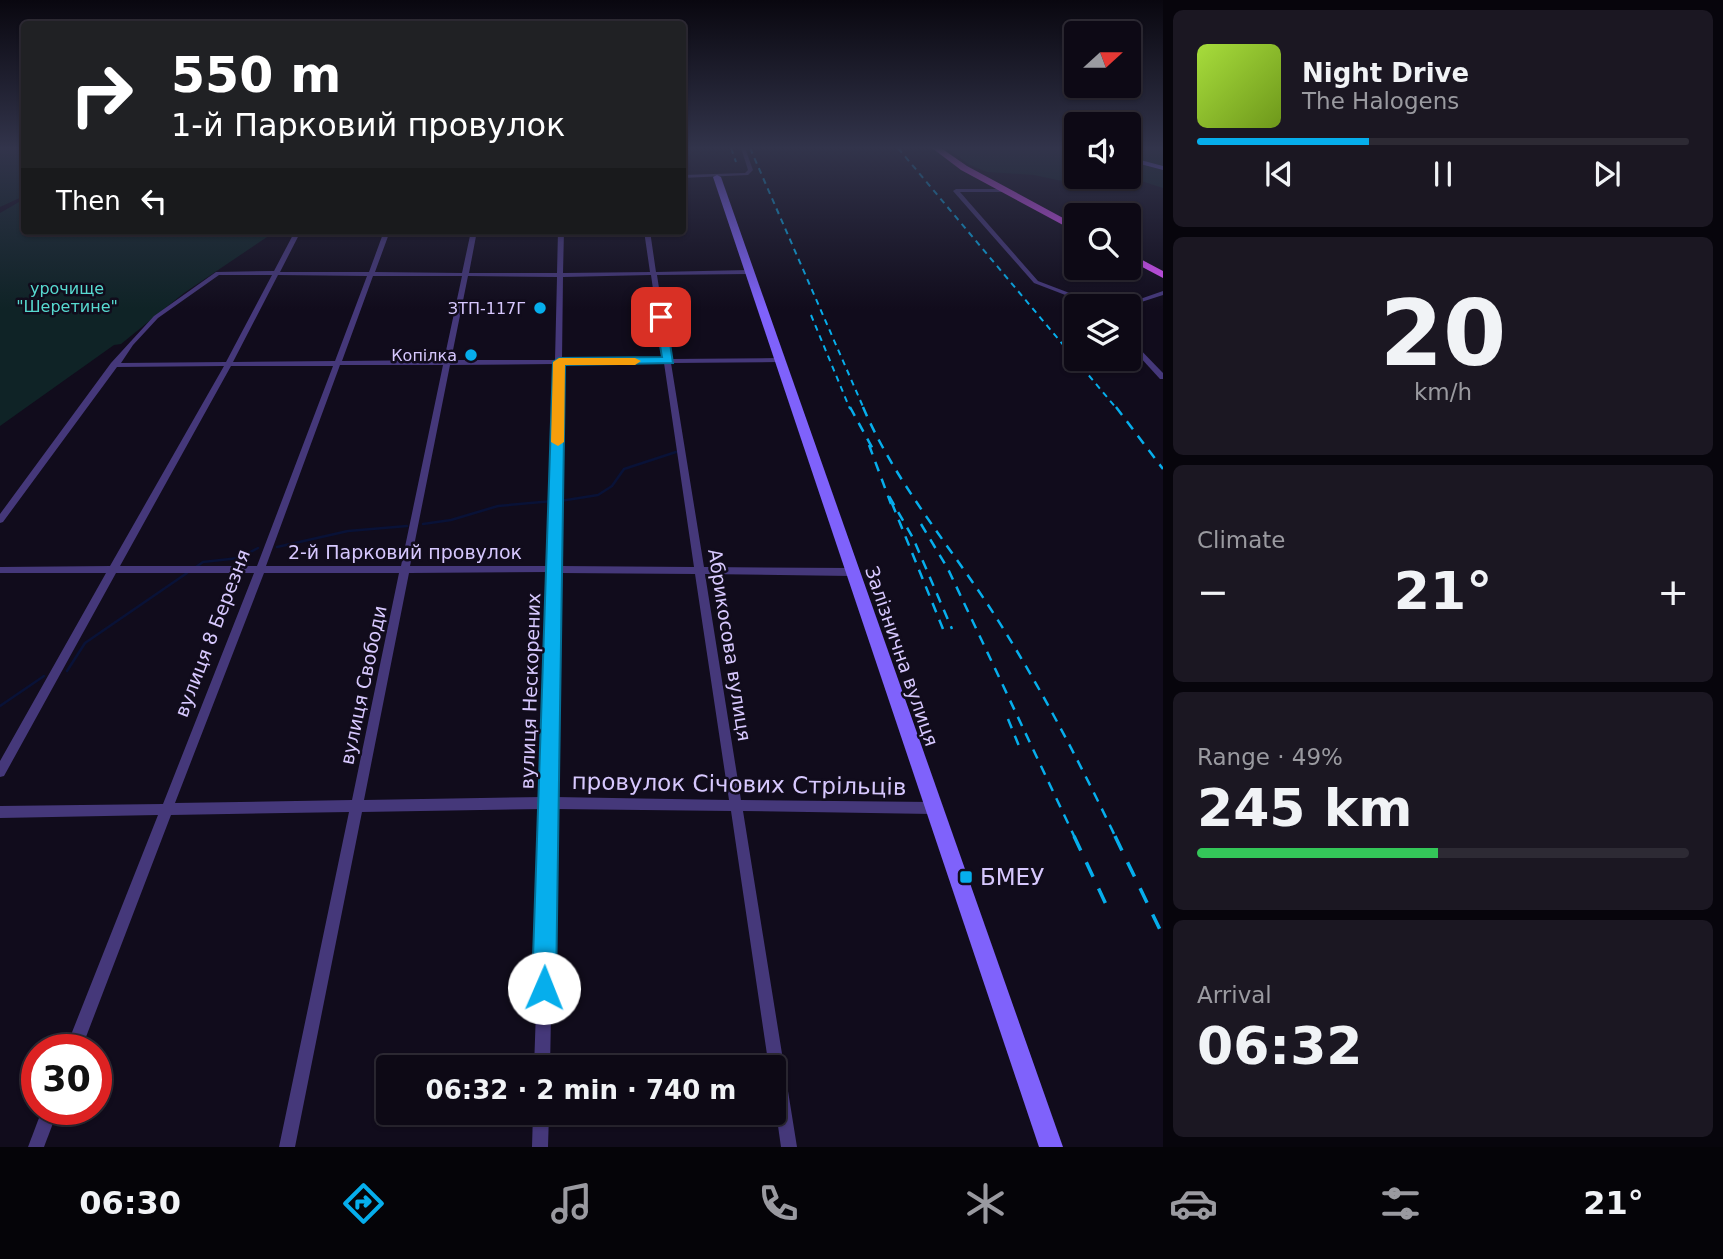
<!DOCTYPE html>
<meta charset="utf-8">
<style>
body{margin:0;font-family:"DejaVu Sans",sans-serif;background:#1b1722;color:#f1f3f6;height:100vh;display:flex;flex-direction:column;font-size:26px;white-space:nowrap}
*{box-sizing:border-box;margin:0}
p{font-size:23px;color:#9a9aa0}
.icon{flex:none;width:38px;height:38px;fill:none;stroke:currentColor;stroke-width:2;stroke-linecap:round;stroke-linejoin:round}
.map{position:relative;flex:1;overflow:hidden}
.drawer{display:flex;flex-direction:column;gap:10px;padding:10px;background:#07050c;width:560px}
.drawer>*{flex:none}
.hud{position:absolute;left:21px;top:21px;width:665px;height:214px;border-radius:7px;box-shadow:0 2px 5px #0004,0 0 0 2px #2d2a34;background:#202124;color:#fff;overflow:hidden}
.needle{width:46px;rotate:69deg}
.controls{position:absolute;left:1064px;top:21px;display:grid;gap:14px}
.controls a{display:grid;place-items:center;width:77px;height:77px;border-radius:7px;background:#0d0915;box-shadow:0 2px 5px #0004,0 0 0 2px #2d2a34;font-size:35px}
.speed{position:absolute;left:21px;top:1034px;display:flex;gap:14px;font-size:35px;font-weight:700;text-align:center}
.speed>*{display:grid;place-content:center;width:91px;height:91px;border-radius:50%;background:#0d0915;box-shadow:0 2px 5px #0004,0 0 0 2px #2d2a34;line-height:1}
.speed .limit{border:10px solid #d22;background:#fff;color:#111}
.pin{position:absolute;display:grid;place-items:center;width:60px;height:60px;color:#fff;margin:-30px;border-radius:14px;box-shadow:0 4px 10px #0006}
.me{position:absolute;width:77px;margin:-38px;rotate:1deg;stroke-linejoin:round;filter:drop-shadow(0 0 5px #0008)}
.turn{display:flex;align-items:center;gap:24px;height:147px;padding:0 35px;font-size:32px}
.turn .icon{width:91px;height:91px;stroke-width:2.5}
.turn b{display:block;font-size:49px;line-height:60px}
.then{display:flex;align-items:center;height:66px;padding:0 35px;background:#0003;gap:14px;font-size:26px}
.big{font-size:52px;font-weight:800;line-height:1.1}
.drawer .widget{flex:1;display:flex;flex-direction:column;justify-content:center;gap:10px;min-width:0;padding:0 24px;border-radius:10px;background:#1b1722}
.drawer .dial{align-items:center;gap:0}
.dial b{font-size:91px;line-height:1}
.song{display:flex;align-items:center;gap:21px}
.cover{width:84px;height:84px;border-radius:10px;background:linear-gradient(135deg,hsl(80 70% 55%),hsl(80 70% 35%))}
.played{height:7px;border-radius:4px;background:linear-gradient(90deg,#06aeec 35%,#2d2a34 35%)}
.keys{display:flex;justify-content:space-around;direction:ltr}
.heat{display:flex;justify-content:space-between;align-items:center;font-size:38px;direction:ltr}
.charge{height:10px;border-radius:5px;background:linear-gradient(90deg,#34c759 49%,#2d2a34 0)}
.trip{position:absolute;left:376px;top:1055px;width:410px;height:70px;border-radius:7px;background:#0d0915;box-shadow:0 2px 5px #0004,0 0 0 2px #2d2a34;font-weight:800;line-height:70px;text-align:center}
.dock{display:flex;height:112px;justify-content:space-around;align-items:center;background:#050408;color:#9a9aa0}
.dock .icon{width:49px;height:49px}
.dock .current{color:#06aeec}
.dock b{font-size:32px;color:#f1f3f6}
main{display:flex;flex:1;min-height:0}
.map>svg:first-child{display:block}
</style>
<main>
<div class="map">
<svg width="1163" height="1147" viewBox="0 0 1163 1147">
<rect width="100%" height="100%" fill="#110c1c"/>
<!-- green -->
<g fill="#0f2326">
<path d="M0 148H24V196L0 207Z"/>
<path d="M947 148H1076V177H1129V161L1163 170V188L1138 180 1090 187 1034 175 987 172 970 165Z"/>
<path d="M1129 148H1163V167L1129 158Z"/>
<path d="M24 199V231H276L184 293 121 344 114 345 0 426V213Z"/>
</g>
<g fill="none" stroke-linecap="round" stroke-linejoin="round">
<!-- stream -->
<g stroke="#091237" stroke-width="2.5">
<path d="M560 501 598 495 612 486 624 469 676 452"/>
<path d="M423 524 451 520 498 506 553 501"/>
<path d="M277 547 348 531 407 526"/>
<path d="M196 567 203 562 239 558 258 548"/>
<path d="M67 671 85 643 187 573"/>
<path d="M0 706 44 676"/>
</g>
<!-- street -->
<g fill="#45387a" fill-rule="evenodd">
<path d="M741 148H745L753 170 748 175 682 178V175L745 173 748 170Z"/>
<path d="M1006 189V191L1004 192H960L1038 281 1101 305 1102 306H1094L1034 283 953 191 956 189Z"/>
<path d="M295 231H301L280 272H369L384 231H390L375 272 462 273 471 231H477L469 273H557L558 231H564L563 273 650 272 644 231H650L656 272 749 270 752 272 749 274 657 275 670 359 779 358 783 360 779 362 671 363 704 567 851 568 856 572 851 576 705 574 741 800 932 802 936 804 938 808 936 812 932 814 743 811 797 1147H781L774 1098V1068H769L731 811 555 809 550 1068H534L543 809 362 812 295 1147H279L349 812 171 815 81 1050H65L158 815 0 818V806L163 804 254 573H116L4 776 0 777V761L106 573H0V567L110 566 224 366 117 367 3 522 0 523V514L111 363 154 316 216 272 274 271ZM219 275H272L226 362 121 363 133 345 158 318ZM278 275 367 276 335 361 233 362ZM651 275 663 359H562L563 277ZM373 276H462L444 360 342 361ZM468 276 557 277 555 360H451ZM664 363 694 567 560 566 562 364ZM555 364 550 566H410L450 365ZM340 365H443L401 566H266ZM231 366H333L257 566H120ZM550 572 543 797 364 800 409 573ZM264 573H399L352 800 175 803ZM560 573 695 574 729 800 555 797Z"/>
<path d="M1163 291V295L1129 306H1120Z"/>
<path d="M1129 339 1131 340 1163 373V379H1160L1129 345Z"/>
<path d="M42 1110H58L44 1147H28Z"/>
<path d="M533 1113H549L548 1147H532Z"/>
</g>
<!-- secondary -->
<g fill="#7f62fb" fill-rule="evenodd">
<path d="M1129 157 1163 166V170L1129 161Z"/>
<path d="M717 175 721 177 1063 1147H1039L713 177Z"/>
</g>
<!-- primary -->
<g fill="#d852fb" fill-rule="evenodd">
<path d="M932 148H941L967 166 1076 225V232L961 170Z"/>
<path d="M1129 253 1163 271V278L1129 260Z"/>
</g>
<!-- rail-far2 -->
<g stroke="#06aeec" stroke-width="2" stroke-dasharray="6 5" stroke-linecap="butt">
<path d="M731 148 736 162"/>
<path d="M750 148 864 409"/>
<path d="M898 148 1117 409"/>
<path d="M811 315 850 409"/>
</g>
<!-- rail-far1 -->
<g stroke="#06aeec" stroke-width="2.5" stroke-dasharray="10 8" stroke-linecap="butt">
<path d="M850 407 874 451"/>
<path d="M863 407C895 482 950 546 994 614 1040 686 1079 761 1116 838"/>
<path d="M1116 407 1163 469"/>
<path d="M869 445 891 504"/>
<path d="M921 524 948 569 1075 838"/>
<path d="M943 629 889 496 913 538 952 629"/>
<path d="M1008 719 1019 746"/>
</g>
<!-- rail -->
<g stroke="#06aeec" stroke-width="3.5" stroke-dasharray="16 13" stroke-linecap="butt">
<path d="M1074 836 1110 913"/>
<path d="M1115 836 1163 936"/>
</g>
</g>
<!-- sky -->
<linearGradient id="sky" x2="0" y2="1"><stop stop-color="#09070f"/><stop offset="0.48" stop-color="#32344b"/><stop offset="1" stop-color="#32344b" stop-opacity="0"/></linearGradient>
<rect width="1163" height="309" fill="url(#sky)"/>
<!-- route -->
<path fill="#06aeec" stroke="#047199" stroke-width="2" d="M661 314 666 317 673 363 565 365 556 988 552 997 544 1000 535 997 532 988 553 362 559 358 662 357 655 317Z"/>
<!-- slow -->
<path fill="#f59e0b" d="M559 358H635L641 361 635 365H565L564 442 558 446 551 442 553 362Z"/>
<!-- markers -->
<g fill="#06aeec" stroke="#110c1c" stroke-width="2.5">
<circle cx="540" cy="308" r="7"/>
<circle cx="471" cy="355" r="7"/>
<rect x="959" y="870" width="14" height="14" rx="3.5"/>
</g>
<g text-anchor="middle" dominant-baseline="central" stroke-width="5" stroke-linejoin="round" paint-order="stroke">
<!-- far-park labels -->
<g font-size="16" fill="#57dad0" stroke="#110c1c">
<text x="67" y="288">урочище<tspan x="67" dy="18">"Шеретине"</tspan></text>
</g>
<!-- far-poi labels -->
<g font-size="16" fill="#d7c8fe" stroke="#110c1c" text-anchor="end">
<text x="526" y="308">ЗТП-117Г</text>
<text x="457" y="355">Копілка</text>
</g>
<!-- street labels -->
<g font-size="19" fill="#d7c8fe" stroke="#110c1c">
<text x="405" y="552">2-й Парковий провулок</text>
<text transform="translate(212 633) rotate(-69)">вулиця 8 Березня</text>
<text transform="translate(730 645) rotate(81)">Абрикосова вулиця</text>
<text transform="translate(902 656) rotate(71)">Залізнична вулиця</text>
<text transform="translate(363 685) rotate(-78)">вулиця Свободи</text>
<text transform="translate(530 691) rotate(-88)">вулиця Нескорених</text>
</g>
<!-- near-street labels -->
<g font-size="23" fill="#d7c8fe" stroke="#110c1c">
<text transform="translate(739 784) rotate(1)">провулок Січових Стрільців</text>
</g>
<!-- near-poi labels -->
<g font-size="23" fill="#d7c8fe" stroke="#110c1c" text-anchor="start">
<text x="980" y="877">БМЕУ</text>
</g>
</g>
</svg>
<div class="controls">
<a><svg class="needle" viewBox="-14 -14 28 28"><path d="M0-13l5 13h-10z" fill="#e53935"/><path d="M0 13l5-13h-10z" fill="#9a9aa0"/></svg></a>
<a><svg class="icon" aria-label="sound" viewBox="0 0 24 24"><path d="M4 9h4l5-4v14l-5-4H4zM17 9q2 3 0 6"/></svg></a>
<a><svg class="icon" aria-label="search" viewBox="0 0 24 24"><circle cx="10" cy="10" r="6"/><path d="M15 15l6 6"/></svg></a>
<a><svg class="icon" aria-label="layers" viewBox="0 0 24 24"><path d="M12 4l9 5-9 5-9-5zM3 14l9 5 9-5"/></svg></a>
</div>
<div class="speed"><div class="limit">30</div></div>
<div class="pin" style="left:661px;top:317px;background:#d93025"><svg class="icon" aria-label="arrive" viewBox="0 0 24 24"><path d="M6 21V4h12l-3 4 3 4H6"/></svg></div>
<svg class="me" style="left:544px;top:988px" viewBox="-20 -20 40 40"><circle r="19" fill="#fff"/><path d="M0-13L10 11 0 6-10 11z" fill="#06aeec"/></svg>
<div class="trip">06:32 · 2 min · 740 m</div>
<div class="hud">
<div class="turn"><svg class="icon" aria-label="right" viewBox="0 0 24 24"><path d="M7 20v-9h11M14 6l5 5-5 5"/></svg><div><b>550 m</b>1-й Парковий провулок</div></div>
<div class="then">Then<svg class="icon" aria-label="left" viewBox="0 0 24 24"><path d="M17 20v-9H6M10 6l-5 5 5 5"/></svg></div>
</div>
</div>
<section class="drawer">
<div class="widget">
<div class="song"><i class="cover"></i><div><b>Night Drive</b><p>The Halogens</p></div></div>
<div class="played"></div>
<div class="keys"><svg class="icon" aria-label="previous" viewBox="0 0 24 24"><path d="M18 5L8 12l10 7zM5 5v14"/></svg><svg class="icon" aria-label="pause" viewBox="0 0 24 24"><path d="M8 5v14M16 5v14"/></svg><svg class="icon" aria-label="next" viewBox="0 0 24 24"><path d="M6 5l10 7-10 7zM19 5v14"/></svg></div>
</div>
<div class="widget dial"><b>20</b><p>km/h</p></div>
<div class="widget"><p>Climate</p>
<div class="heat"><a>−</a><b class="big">21°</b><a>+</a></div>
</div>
<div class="widget"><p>Range · 49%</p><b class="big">245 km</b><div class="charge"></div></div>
<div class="widget"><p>Arrival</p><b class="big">06:32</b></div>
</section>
</main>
<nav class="dock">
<b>06:30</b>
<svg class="icon current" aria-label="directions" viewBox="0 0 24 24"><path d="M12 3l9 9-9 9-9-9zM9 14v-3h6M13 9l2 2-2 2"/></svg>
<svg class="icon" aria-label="music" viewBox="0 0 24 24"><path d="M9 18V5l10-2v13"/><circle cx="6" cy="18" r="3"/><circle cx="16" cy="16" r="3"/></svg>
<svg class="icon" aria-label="phone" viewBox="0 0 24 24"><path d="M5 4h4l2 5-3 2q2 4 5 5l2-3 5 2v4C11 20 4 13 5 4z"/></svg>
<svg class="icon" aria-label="climate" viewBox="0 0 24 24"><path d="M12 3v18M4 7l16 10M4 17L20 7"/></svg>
<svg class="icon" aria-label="car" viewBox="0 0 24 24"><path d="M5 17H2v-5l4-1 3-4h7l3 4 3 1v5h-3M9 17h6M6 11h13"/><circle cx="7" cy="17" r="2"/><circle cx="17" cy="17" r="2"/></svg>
<svg class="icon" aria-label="filters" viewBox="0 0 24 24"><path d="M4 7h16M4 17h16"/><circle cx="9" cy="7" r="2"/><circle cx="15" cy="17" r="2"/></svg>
<b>21°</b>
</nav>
